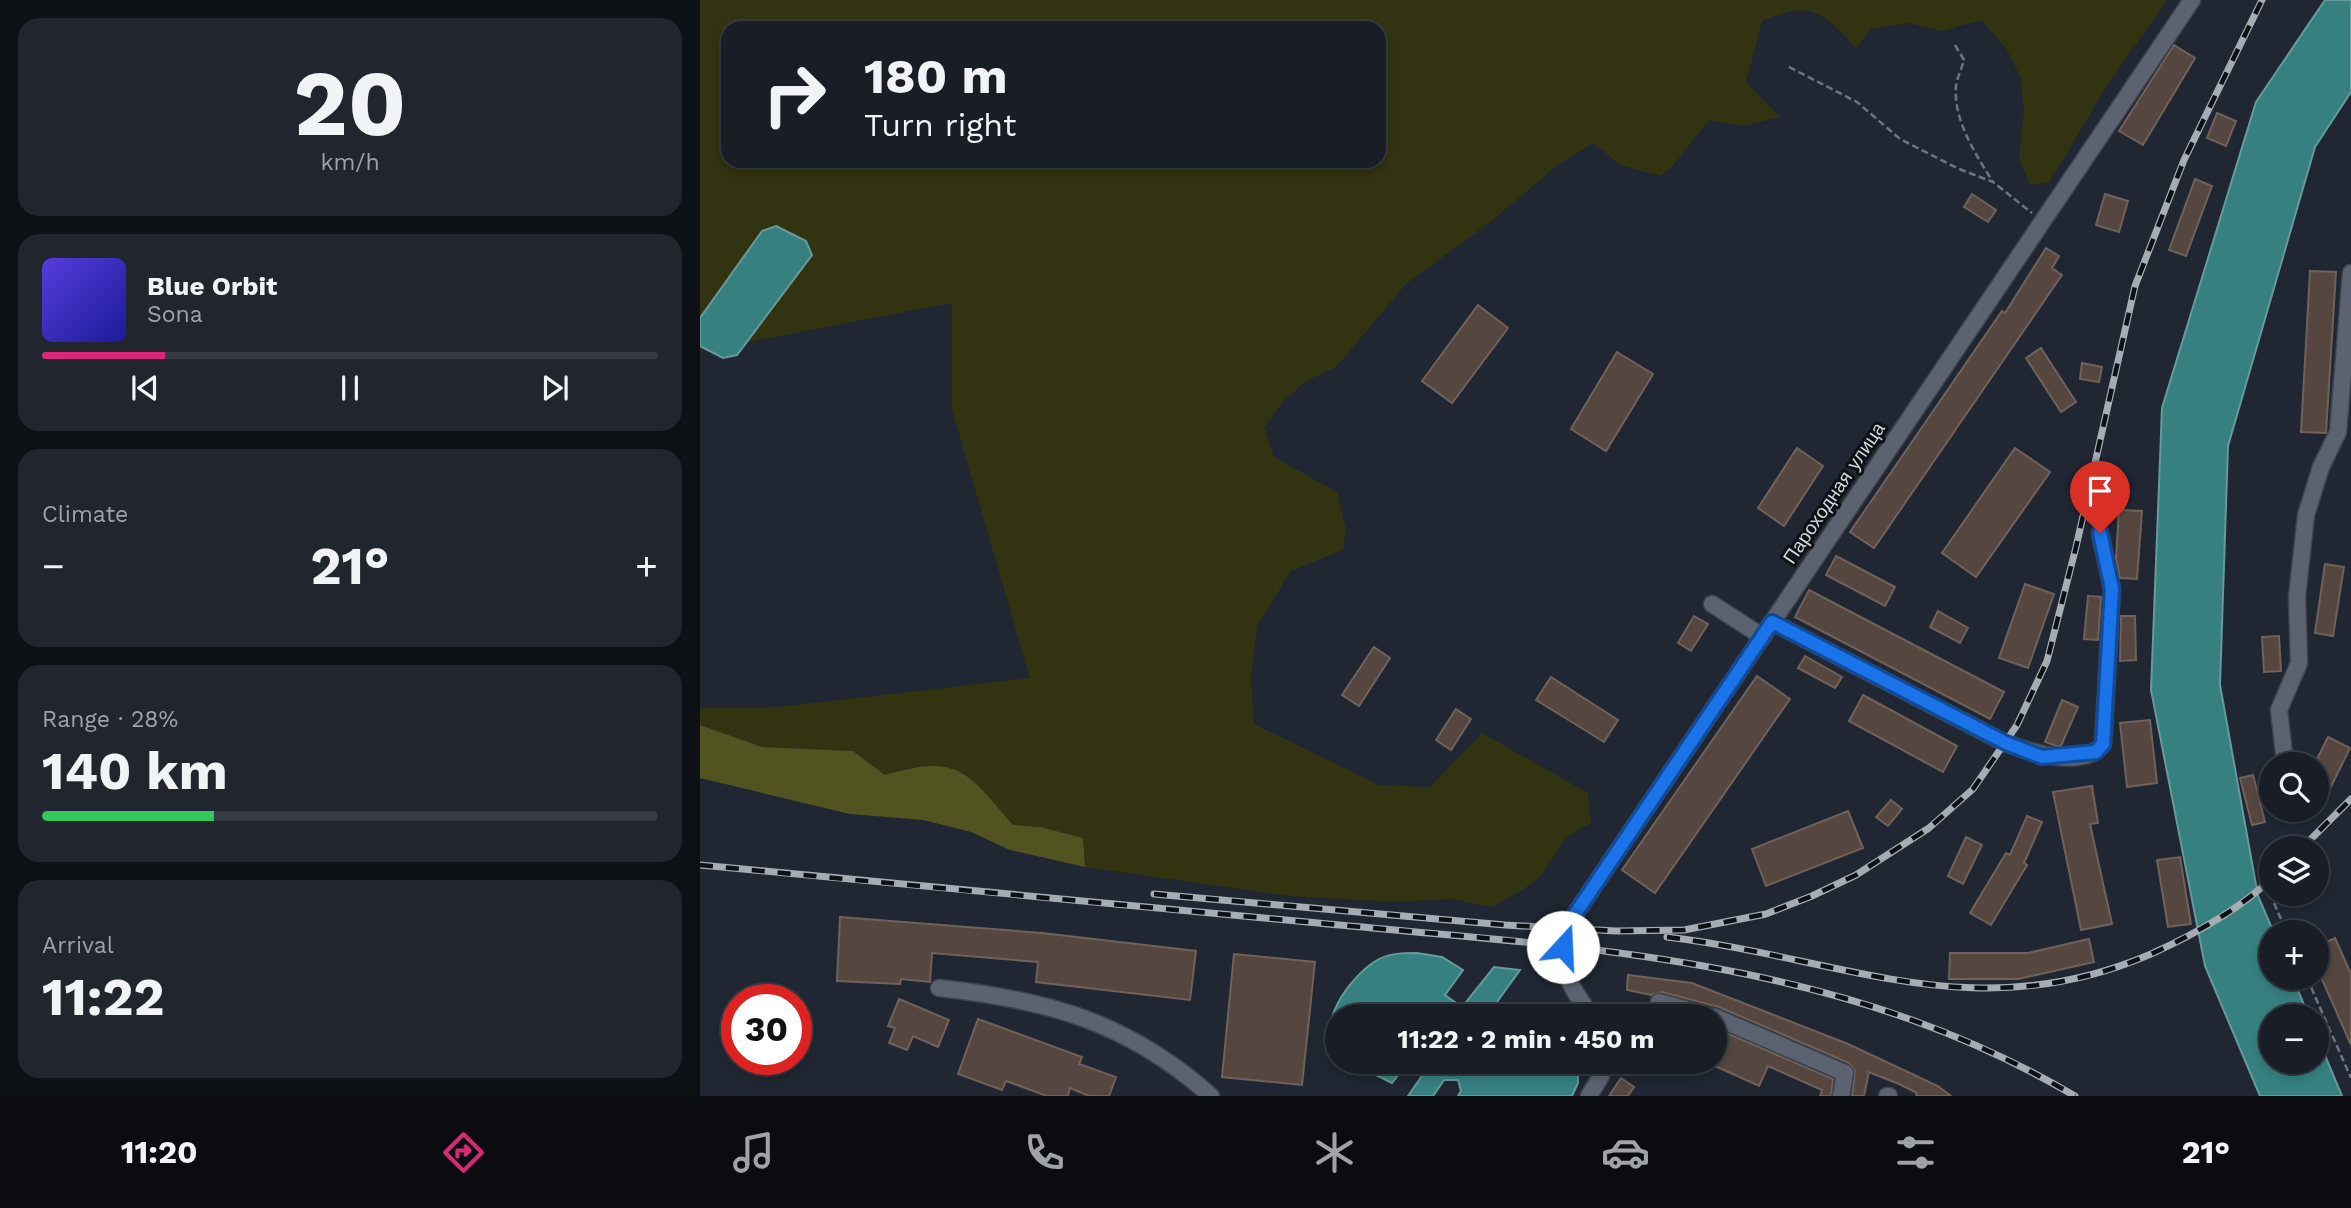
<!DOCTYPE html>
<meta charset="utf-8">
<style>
body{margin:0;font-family:"Work Sans",sans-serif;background:#21262e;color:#f1f3f6;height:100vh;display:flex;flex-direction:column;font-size:26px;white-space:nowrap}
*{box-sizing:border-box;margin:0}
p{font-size:23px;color:#9fa2a7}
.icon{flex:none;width:38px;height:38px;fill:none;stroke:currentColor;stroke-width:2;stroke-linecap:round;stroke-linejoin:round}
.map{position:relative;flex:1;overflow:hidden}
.sheet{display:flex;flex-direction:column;gap:18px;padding:18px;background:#0d1015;width:700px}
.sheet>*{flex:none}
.top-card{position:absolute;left:21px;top:21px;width:665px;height:147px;border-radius:21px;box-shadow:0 4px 10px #0003,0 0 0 2px #363b43;background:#181d26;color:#f1f3f6;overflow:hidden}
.fabs{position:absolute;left:1559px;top:752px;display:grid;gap:14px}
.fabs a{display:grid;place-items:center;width:70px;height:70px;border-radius:50%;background:#181d26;box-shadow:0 4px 10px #0003,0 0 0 2px #363b43;font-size:35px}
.speed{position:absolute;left:21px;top:984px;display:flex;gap:14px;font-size:35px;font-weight:700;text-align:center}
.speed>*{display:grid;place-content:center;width:91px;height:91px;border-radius:50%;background:#181d26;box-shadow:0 4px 10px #0003,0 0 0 2px #363b43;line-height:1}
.speed .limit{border:10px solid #d22;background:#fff;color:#111}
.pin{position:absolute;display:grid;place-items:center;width:60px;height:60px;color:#fff;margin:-72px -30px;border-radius:50% 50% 50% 0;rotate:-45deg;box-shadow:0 0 7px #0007}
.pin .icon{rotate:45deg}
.me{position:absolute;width:77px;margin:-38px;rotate:20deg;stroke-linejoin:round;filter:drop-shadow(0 0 5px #0008)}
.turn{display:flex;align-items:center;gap:24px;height:147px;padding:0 28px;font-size:32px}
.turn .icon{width:91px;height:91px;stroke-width:2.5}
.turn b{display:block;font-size:49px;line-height:60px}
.big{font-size:52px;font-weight:700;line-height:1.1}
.sheet .tile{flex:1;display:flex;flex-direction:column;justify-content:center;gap:10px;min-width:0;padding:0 24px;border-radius:21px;background:#21262e}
.sheet .dial{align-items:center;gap:0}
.dial b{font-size:91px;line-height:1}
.song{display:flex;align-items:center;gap:21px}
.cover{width:84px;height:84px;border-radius:10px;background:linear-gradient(135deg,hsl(250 70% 55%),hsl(240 70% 35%))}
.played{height:7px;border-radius:4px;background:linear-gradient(90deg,#db2777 20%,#363b43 20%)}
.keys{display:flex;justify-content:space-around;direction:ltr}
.heat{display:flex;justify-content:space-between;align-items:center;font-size:38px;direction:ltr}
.charge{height:10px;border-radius:5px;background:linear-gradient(90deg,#34c759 28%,#363b43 0)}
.trip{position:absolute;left:625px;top:1004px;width:402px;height:70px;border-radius:35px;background:#181d26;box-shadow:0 4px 10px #0003,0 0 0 2px #363b43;font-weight:700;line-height:70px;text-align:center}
.tabs{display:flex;height:112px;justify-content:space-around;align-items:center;background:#0a0c0f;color:#9fa2a7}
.tabs .icon{width:49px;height:49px}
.tabs .on{color:#db2777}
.tabs b{font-size:32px;color:#f1f3f6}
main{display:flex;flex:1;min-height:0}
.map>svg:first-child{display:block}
</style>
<main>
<section class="sheet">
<div class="tile dial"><b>20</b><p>km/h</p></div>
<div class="tile">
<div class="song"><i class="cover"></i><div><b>Blue Orbit</b><p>Sona</p></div></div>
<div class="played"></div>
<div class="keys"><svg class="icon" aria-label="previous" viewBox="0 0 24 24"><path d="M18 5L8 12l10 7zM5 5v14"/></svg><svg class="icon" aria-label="pause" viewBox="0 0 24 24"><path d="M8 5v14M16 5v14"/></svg><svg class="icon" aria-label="next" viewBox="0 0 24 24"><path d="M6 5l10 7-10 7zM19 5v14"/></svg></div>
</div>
<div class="tile"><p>Climate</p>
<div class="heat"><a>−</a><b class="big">21°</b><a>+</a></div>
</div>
<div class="tile"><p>Range · 28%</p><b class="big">140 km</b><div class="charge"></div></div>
<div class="tile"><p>Arrival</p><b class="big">11:22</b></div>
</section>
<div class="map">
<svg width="1651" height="1096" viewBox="0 0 1651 1096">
<rect width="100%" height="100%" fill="#202732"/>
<!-- green -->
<path fill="#323310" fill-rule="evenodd" d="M0 0H1467L1408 84 1349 183 1330 185 1319 159 1324 109 1320 76 1306 48 1281 20 1243 31 1208 23 1171 29 1156 48C1122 11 1111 0 1062 21L1046 82 1080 117 1043 126 1009 120 972 167 960 176 920 165 894 143 859 164 789 223 706 284 636 367 608 380 583 401 564 428 574 457 637 492 646 530 643 550 591 571 557 626 551 680 554 724 679 785 730 787 782 733 888 793 891 823C858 838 862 847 843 873 832 887 807 898 792 907L752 899 695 902 589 896 385 867 383 838 340 827 313 825 211 767 185 775 153 751 62 747 0 725V708L78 707 330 678 252 410V303L0 351ZM28 28H679V161H28Z"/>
<!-- forest -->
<path fill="#515421" d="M0 725 62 747 153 751 185 775C259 753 267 772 313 825L340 827 383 838 385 867 310 850 271 832 223 820 150 814 0 778Z"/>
<!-- water -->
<g fill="#378080" stroke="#669a9c" stroke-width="2">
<path d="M1625 0H1651V92L1615 147 1528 446 1520 685 1558 896 1574 933 1572 978H1593L1609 1017H1572V1062H1617V1036L1642 1096H1560L1505 966 1451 690 1462 408 1556 102Z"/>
<path d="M76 226 106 241 112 255 37 355 23 358 0 346V318L62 231Z"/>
<path d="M717 953 742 957 763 970 745 995 762 1007 794 967 820 970 786 1017H637V1051C615 1024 650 978 674 962 687 953 702 953 717 953Z"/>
<path d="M650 1062H708L692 1083Z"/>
<path d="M726 1062H878V1083L872 1096H758L761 1091 758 1080H744L733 1096H708L726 1070Z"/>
</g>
<!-- building -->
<g fill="#55463f" stroke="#70615a" stroke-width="2">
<path d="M1474 45 1495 58 1443 145 1419 131Z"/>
<path d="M1517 113 1536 121 1526 146 1507 138Z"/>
<path d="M1495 179 1512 186 1486 256 1469 250Z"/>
<path d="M1272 194 1296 210 1288 222 1264 207Z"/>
<path d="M1405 194 1428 201 1419 232 1396 225Z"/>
<path d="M1346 248 1359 256 1352 268 1362 275 1174 548 1150 532 1302 311 1305 313Z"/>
<path d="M1610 271 1636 272 1626 433 1601 432Z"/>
<path d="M778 305 808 328 752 403 722 381Z"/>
<path d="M1341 348 1376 402 1361 412 1326 358Z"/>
<path d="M917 352 953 374 906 451 871 429Z"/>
<path d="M1382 363 1402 367 1399 382 1380 379Z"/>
<path d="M1097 448 1123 466 1084 526 1058 508Z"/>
<path d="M1315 448 1350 472 1276 577 1242 553Z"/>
<path d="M1419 510 1442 511 1437 579 1420 578 1416 558Z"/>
<path d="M1136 556 1195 587 1185 606 1126 575Z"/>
<path d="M1625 564 1644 567 1633 636 1615 633Z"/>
<path d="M1325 584 1354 594 1328 668 1299 658Z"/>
<path d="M1109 590 1304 692 1290 719 1095 617Z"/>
<path d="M1388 596 1401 597 1398 640 1384 639Z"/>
<path d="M1238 611 1268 628 1260 643 1230 627Z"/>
<path d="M994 616 1008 624 991 651 978 643Z"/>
<path d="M1421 616H1435L1436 660 1420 661Z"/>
<path d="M1579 636 1581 671 1564 672 1562 637Z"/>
<path d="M674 647 690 658 659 706 642 695Z"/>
<path d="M1105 656 1142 677 1135 688 1098 668Z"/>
<path d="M1057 676 1090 699 955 893 922 870Z"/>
<path d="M851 677 918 720 904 742 836 700Z"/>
<path d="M1163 695 1257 746 1243 772 1149 721Z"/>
<path d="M1362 700 1378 707 1361 746H1357L1345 742Z"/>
<path d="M756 709 771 719 751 750 736 740Z"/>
<path d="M1450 720 1457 783 1427 787 1420 723Z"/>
<path d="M1628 737 1650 748 1627 795 1617 790V759Z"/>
<path d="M1553 775 1565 822 1552 825 1540 778Z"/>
<path d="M1392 786 1398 823 1390 824 1412 924 1381 930 1353 792Z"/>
<path d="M1191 800 1202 809 1188 826 1176 817Z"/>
<path d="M1148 811 1163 848 1066 886 1052 849Z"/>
<path d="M1327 816 1342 822 1324 863 1327 865 1291 925 1270 913 1306 853 1310 855Z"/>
<path d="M1266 837 1282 845 1263 884 1248 876Z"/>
<path d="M1480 857 1491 924 1468 927 1457 860Z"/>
<path d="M140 917 342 933 496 951 490 1000 336 982 338 962 232 953 230 982 201 979 200 984 137 981Z"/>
<path d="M1635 938 1651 974V1045L1617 968V946Z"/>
<path d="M1389 939 1394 962 1318 979H1249L1250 953H1328Z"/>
<path d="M534 954 615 962 602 1085 522 1077Z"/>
<path d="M928 975 992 983 1148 1044 1238 1086 1251 1096H1216L1217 1093 1199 1084 1169 1072 1164 1096H1152L1155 1071 1149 1063 1019 1007 962 992 951 995 927 990Z"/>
<path d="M199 999 249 1020 238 1047 213 1036 207 1050 189 1043 195 1028 188 1026Z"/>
<path d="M278 1019 382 1057 379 1064 416 1077 409 1096H389L370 1088 368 1096H347L306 1081 302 1090 258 1074Z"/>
<path d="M1015 1028 1133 1079 1131 1096H1120L1122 1090 1068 1066 1059 1086 1015 1066Z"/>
<path d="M921 1078 934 1087 928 1096H909Z"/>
</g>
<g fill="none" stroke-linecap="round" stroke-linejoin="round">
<defs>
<g id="minor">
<path d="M1012 604 1063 637"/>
<path d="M1072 622 1305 743C1331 752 1383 770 1403 744L1412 589 1400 533"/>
<path d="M1585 763 1579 710 1599 663 1597 597 1606 515 1621 467 1638 432 1651 273"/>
<path d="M239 988C348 1000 428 1022 511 1096"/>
<path d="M959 1002 1014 1017"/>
<path d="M892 1017C867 981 860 973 865 929L1492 0"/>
<path d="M1015 1017 1145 1073 1141 1096"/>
<path d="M889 1096 901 1076V1062"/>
<path d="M1187 1096H1189"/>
</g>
</defs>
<!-- minor casing -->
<use href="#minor" stroke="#3d444d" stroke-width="19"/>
<!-- path -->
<g stroke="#6f757e" stroke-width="2.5" stroke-dasharray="7 3.5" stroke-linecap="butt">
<path d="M1255 45 1264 60C1262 68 1257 78 1256 86 1253 120 1276 155 1293 182"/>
<path d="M1089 67 1157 102 1200 139 1259 169 1293 182 1332 213"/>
<path d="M1574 903 1587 933"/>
<path d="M1607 978 1651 1078"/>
</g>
<!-- minor -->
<use href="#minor" stroke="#5a636f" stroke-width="16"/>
<defs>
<g id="rail">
<path d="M1601 849 1651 799"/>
<path d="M0 865C206 885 412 904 618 923 883 948 1139 957 1375 1096"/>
<path d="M454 894 805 925 916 931 984 930 1066 914 1112 896 1156 875 1229 828 1273 789 1317 725 1347 661 1376 547 1435 286 1484 160 1562 0"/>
<path d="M967 937C1143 958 1274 1030 1451 954 1491 936 1540 909 1572 878"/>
</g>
</defs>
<!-- rail casing -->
<use href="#rail" stroke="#a6acb4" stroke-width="7"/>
<!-- rail -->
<use href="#rail" stroke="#0d1015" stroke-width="4.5" stroke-dasharray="13" stroke-linecap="butt"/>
</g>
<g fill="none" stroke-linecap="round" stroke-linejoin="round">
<defs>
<path id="route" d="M863 947 865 929 1072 622 1306 743 1342 757 1396 752 1403 744 1412 589 1400 533"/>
</defs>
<!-- route casing -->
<use href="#route" stroke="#114b97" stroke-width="18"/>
<!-- route -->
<use href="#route" stroke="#1a73e8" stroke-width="12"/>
</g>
<g text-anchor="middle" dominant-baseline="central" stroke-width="6" stroke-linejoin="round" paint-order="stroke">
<!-- street labels -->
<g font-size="19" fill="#d2d7de" stroke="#0d1015">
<text transform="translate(1134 493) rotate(-56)">Пароходная улица</text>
</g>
</g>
</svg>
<div class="fabs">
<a><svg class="icon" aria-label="search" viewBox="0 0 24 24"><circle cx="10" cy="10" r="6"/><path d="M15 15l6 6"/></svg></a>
<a><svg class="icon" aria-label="layers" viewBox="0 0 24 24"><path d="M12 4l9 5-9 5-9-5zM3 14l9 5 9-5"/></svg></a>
<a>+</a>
<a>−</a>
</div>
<div class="speed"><div class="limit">30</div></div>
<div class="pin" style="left:1400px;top:533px;background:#d93025"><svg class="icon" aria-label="arrive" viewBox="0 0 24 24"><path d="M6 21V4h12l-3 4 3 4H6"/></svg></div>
<svg class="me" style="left:863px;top:947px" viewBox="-20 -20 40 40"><circle r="19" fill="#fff"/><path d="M0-13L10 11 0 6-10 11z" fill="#1a73e8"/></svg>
<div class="trip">11:22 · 2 min · 450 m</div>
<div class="top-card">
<div class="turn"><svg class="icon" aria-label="right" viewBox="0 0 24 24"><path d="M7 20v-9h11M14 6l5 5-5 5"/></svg><div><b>180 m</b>Turn right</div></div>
</div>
</div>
</main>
<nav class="tabs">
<b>11:20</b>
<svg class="icon on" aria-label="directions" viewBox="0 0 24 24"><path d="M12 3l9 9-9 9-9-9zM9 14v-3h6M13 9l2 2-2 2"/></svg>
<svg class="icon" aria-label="music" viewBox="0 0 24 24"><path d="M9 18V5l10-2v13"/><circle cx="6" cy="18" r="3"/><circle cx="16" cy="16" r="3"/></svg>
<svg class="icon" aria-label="phone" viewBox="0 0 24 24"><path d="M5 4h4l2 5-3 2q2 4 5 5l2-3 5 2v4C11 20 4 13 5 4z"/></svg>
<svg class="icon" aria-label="climate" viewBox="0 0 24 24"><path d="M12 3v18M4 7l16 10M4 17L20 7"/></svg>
<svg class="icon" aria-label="car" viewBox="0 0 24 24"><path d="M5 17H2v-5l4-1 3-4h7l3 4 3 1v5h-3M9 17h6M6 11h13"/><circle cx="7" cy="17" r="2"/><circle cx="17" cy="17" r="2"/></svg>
<svg class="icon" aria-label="filters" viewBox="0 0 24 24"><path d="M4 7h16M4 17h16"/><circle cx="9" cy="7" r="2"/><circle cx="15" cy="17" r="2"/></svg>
<b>21°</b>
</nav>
